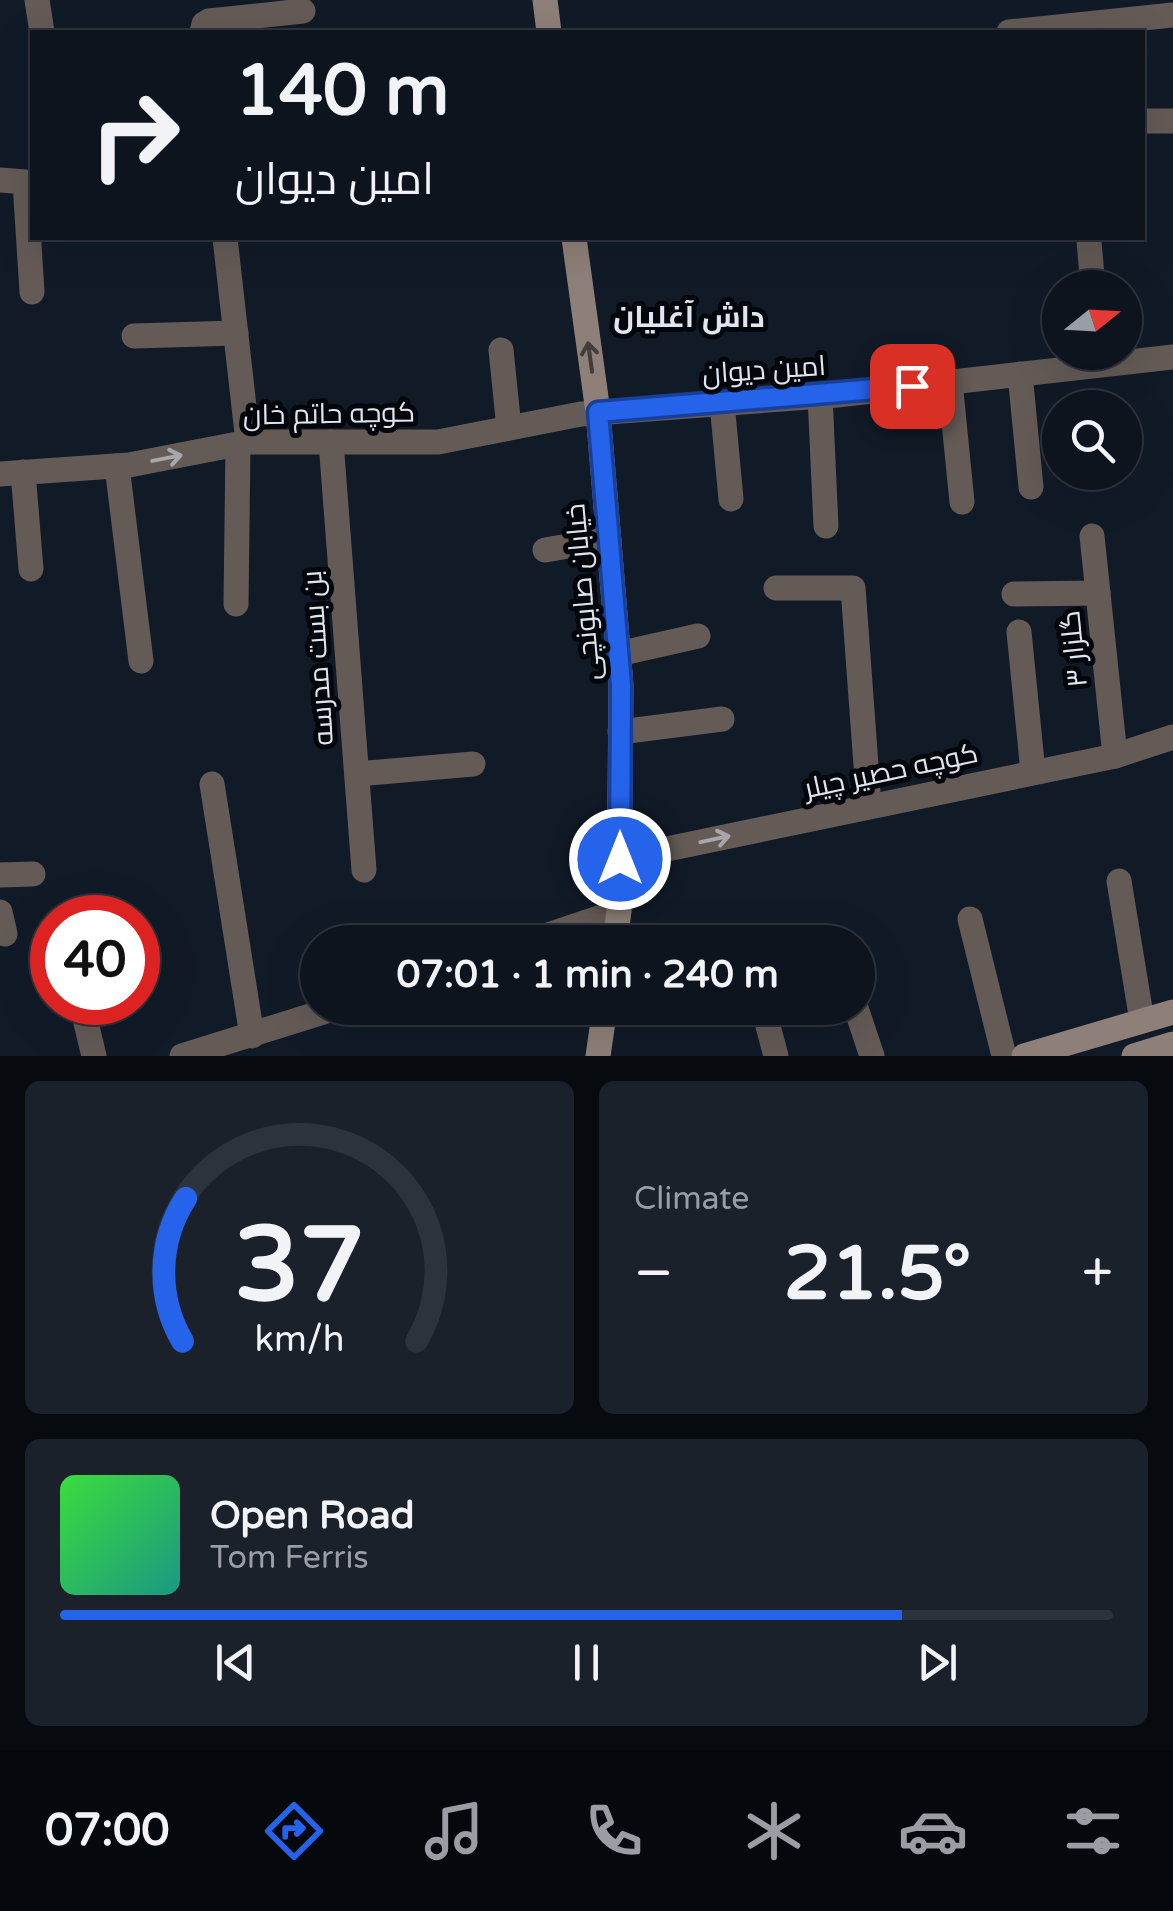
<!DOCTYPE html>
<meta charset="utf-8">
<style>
body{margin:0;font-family:"Varela Round",Cairo,sans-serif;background:#1b212b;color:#f1f3f6;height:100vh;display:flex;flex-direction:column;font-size:38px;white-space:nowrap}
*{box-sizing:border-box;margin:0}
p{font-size:32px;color:#9a9ea4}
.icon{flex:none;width:55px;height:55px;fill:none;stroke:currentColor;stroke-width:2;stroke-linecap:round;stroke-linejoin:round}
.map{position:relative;height:1056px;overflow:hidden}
.details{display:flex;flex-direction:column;gap:25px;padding:25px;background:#070b10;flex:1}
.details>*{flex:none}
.guide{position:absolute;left:30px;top:30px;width:1115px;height:210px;border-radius:0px;box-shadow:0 10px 40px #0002,0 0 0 2px #2d333c;background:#0d141e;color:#f1f3f6;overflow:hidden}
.needle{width:65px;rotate:72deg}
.controls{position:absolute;left:1042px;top:270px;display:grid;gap:20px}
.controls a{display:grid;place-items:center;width:100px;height:100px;border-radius:50%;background:#0d141e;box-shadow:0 10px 40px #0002,0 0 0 2px #2d333c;font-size:50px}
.speed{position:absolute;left:30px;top:895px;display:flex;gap:20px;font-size:50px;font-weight:700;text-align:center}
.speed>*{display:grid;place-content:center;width:130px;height:130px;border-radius:50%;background:#0d141e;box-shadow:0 10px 40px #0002,0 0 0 2px #2d333c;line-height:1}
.speed .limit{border:15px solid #d22;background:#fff;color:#111}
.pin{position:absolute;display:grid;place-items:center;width:85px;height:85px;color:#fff;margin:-42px;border-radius:20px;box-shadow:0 5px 15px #0006}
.me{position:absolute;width:110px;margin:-55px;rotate:0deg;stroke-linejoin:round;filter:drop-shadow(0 0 8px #0008)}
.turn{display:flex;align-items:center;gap:35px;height:210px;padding:0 40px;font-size:45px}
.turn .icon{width:130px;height:130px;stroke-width:2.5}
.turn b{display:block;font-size:70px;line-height:85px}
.big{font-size:75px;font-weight:700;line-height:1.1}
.details .widget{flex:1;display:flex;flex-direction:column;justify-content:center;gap:15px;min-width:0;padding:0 35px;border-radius:15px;background:#1b212b}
.details .dial{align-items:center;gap:0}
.dial svg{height:260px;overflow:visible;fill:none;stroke:#2d333c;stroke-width:7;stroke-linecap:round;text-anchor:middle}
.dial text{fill:#f1f3f6;stroke:none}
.song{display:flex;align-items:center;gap:30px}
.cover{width:120px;height:120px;border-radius:15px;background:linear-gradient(135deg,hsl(120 70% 55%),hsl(170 70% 35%))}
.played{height:10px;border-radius:5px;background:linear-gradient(90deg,#2563eb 80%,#2d333c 80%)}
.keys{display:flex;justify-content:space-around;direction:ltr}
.heat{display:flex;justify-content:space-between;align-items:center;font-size:55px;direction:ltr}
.details .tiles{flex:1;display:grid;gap:25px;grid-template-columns:1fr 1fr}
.widget:last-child{grid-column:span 2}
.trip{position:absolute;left:300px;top:925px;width:575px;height:100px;border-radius:50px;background:#0d141e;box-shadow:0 10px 40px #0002,0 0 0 2px #2d333c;font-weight:700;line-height:100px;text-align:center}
.menu{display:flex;height:160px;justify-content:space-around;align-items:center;background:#05080c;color:#9a9ea4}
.menu .icon{width:70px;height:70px}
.menu .active{color:#2563eb}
.menu b{font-size:45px;color:#f1f3f6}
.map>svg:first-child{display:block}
</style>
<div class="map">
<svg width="1173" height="1056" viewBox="0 0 1173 1056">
<rect width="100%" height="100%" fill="#111b28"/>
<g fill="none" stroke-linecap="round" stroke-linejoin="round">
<!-- street -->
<g stroke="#645b57" stroke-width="25">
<path d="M37 0 42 32"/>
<path d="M202 32 204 24 209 21 303 11"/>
<path d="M1009 32 1173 15"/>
<path d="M1142 121H1173"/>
<path d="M0 180 25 182 32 292"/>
<path d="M225 238 248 442"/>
<path d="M1089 241 1093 288"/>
<path d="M134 336 236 333"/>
<path d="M501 350 509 428"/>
<path d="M1020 374 1031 487"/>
<path d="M950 382 962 502"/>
<path d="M820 396 826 526"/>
<path d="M722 403 731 499"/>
<path d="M331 442 364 870"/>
<path d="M117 466 141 661"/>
<path d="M23 472 31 569"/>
<path d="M0 474 129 465 248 442H438L581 414 837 395 1173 357"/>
<path d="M1092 536 1115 756"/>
<path d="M545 550 609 539"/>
<path d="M776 588H853L869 806"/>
<path d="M1014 594 1098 593"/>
<path d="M236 604 238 444"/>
<path d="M1019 632 1033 772"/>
<path d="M618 654 698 636"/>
<path d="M620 732 722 719"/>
<path d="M357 774 473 764"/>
<path d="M212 784 252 1036"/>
<path d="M619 859 1115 756 1173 737"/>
<path d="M0 875 33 874"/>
<path d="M1119 881 1142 1021"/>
<path d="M0 912 5 934"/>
<path d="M970 919 1004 1056"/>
<path d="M527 942 619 911"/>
<path d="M81 1002 94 1056"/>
<path d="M856 1008 872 1056"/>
<path d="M764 1011 776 1056"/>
<path d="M182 1056 336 1008"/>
</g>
<!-- secondary -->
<g stroke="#8e8079" stroke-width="25">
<path d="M545 0 549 32"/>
<path d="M574 238 598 412 621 685 619 911 615 942"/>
<path d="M598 1056 605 1008"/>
<path d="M1024 1056 1173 1012"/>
<path d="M1134 1056 1173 1044"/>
</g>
</g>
<!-- one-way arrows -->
<defs><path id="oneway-shaft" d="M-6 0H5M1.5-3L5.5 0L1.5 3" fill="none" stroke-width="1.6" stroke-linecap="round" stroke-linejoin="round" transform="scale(2.5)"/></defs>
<use stroke="#423d3c" href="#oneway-shaft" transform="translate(590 357) rotate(-98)"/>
<g stroke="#a8a7ab">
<use href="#oneway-shaft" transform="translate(167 458) rotate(-11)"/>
<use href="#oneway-shaft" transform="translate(715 839) rotate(-12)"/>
</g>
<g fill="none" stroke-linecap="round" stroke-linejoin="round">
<defs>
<path id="route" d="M620 859 621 685 598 412 912 386"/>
</defs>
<!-- route casing -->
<use href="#route" stroke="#184099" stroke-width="25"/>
<!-- route -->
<use href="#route" stroke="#2563eb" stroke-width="18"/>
</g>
<g text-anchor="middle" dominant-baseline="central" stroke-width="10" stroke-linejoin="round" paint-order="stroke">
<!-- street labels -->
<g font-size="28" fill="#dfe6ef" stroke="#03060b">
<text transform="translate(764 370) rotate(-4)">امین دیوان</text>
<text transform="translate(329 414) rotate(-1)">کوچه حاتم خان</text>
<text transform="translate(583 592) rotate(-95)">خیابان صابونچی</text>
<text transform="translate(1074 649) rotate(-96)">گلزار ۳</text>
<text transform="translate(318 658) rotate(-94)">بن بست مدرسه</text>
<text transform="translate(891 771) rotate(-12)">کوچه حصیر چیلر</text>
</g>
<!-- neighbourhood labels -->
<g font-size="30" font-weight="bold" fill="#dfe6ef" stroke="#03060b">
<text x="689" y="317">داش آغلیان</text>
</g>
</g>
</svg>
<div class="controls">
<a><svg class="needle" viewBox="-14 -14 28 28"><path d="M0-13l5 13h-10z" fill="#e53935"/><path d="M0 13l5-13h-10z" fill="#9a9ea4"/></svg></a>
<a><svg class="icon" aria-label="search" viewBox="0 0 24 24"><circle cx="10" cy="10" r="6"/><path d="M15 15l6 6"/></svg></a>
</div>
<div class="speed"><div class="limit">40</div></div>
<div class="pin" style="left:912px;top:386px;background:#d93025"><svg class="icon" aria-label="arrive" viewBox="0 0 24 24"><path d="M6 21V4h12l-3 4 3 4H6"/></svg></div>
<svg class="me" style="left:620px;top:859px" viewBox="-20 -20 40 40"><circle r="17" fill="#2563eb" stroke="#fff" stroke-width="3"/><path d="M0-11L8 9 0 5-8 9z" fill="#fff"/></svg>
<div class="trip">07:01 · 1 min · 240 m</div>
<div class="guide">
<div class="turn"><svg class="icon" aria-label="right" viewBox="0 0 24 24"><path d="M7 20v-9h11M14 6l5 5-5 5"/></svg><div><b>140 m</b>امین دیوان</div></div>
</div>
</div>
<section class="details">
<div class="tiles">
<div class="widget dial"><svg viewBox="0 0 100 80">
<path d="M14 69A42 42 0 1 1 86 69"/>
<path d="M14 69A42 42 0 0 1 15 25" stroke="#2563eb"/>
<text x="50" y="56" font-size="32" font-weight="700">37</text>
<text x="50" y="72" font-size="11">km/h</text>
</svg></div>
<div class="widget"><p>Climate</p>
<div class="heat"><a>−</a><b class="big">21.5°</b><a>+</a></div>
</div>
<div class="widget">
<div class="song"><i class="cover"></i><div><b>Open Road</b><p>Tom Ferris</p></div></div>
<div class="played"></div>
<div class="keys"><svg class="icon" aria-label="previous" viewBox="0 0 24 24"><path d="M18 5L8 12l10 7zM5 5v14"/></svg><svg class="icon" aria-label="pause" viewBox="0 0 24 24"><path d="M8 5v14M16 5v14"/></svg><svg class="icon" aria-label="next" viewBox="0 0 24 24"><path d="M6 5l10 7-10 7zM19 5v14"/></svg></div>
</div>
</div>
</section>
<nav class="menu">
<b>07:00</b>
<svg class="icon active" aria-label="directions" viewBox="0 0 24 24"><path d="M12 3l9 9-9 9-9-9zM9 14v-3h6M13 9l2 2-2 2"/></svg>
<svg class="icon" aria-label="music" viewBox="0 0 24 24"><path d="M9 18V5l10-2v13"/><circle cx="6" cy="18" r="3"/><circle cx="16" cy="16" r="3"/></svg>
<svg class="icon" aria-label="phone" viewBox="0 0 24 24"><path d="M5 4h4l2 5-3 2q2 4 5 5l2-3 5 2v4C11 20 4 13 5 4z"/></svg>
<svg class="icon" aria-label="climate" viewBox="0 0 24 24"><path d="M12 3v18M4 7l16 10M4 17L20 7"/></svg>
<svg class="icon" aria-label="car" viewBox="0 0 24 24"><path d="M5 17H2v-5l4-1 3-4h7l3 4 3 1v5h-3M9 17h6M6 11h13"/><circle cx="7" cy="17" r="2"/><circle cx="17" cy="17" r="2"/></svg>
<svg class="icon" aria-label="filters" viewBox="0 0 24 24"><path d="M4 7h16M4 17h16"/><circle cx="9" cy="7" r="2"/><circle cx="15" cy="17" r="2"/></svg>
</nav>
